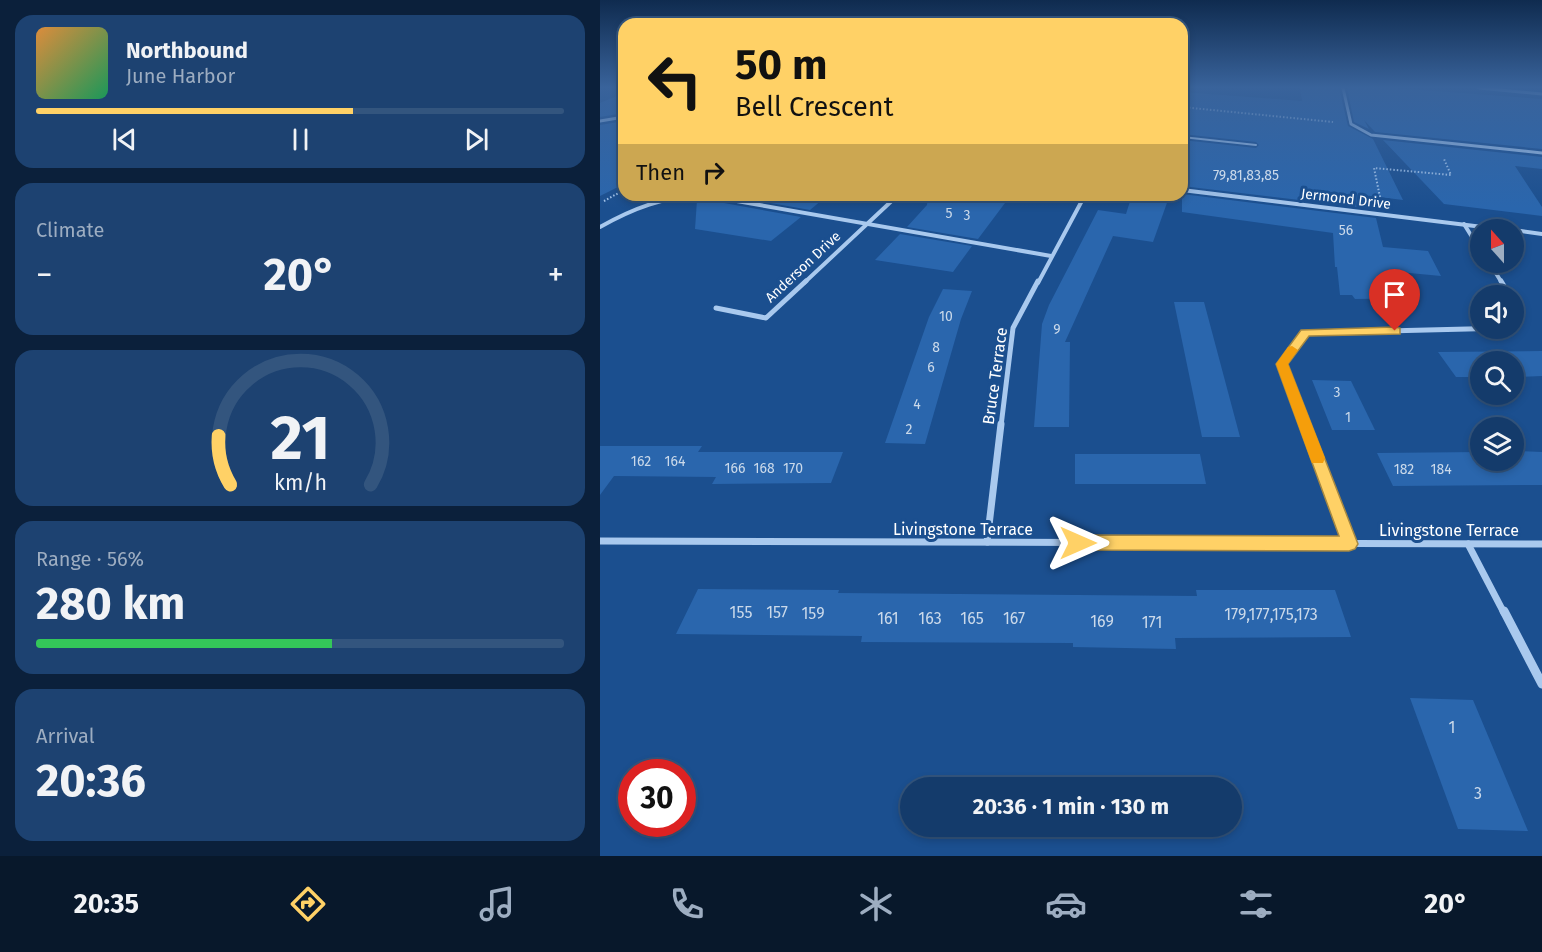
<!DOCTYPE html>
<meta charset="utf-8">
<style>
body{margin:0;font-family:"Fira Sans",sans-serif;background:#1d4271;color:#f1f3f6;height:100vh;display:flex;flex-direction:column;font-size:22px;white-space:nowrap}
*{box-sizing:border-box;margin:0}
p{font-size:20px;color:#9dadc1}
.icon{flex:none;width:33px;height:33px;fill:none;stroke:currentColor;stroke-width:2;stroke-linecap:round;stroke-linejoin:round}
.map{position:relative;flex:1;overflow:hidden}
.drawer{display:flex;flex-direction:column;gap:15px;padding:15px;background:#0b203b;width:600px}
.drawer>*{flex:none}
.hud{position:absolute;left:18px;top:18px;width:570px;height:183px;border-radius:18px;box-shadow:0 3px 9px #0003,0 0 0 2px #33557e;background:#ffd166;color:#111;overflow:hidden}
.needle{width:39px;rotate:339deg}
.fabs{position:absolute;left:870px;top:219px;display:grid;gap:12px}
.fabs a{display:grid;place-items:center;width:54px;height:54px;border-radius:50%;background:#143b6b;box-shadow:0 3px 9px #0003,0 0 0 2px #33557e;font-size:30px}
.speed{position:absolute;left:18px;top:759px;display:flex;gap:12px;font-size:30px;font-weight:700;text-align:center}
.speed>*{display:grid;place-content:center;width:78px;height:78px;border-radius:50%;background:#143b6b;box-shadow:0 3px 9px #0003,0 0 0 2px #33557e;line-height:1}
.speed .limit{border:9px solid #d22;background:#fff;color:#111}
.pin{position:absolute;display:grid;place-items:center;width:51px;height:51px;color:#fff;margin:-62px -26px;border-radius:50% 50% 50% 0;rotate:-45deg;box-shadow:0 0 6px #0007}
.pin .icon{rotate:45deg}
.me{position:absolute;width:66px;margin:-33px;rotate:90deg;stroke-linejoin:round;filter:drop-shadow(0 0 4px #0008)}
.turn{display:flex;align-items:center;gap:21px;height:126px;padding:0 18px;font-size:27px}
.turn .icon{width:78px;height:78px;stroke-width:2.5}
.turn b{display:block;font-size:42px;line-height:51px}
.then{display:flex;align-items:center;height:57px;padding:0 18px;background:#0003;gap:12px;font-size:22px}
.big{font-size:45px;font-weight:700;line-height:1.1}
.drawer .tile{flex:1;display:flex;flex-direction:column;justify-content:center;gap:9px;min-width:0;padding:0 21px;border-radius:18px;background:#1d4271}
.drawer .dial{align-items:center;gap:0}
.dial svg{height:156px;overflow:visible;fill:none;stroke:#33557e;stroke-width:7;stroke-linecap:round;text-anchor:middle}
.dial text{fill:#f1f3f6;stroke:none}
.song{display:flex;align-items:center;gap:18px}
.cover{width:72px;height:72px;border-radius:9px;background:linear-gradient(135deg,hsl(30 70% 55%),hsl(150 70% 35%))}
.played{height:6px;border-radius:3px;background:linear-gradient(90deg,#ffd166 60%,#33557e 60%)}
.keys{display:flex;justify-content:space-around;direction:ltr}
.heat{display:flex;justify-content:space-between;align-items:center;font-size:33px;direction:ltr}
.charge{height:9px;border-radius:4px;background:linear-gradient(90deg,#34c759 56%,#33557e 0)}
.trip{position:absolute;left:300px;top:777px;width:342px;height:60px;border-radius:30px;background:#143b6b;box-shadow:0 3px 9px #0003,0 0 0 2px #33557e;font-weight:700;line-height:60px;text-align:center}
.menu{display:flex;height:96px;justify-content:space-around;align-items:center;background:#08182b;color:#9dadc1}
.menu .icon{width:42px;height:42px}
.menu .selected{color:#ffd166}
.menu b{font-size:27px;color:#f1f3f6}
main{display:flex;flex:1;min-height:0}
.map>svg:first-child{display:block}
</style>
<main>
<section class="drawer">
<div class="tile">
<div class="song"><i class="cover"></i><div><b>Northbound</b><p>June Harbor</p></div></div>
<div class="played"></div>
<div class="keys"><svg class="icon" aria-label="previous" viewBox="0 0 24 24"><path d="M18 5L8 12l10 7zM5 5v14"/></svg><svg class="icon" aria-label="pause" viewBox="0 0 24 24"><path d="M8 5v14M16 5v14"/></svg><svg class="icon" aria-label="next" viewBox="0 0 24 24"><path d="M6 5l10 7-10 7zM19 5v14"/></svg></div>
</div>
<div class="tile"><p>Climate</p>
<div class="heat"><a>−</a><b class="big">20°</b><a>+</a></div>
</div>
<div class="tile dial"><svg viewBox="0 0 100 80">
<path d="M14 69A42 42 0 1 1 86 69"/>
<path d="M14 69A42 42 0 0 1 8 44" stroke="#ffd166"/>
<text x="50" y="56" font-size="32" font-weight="700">21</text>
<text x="50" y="72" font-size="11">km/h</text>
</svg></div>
<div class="tile"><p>Range · 56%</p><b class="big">280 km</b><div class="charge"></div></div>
<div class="tile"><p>Arrival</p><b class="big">20:36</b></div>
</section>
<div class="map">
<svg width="942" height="856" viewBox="0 0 942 856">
<rect width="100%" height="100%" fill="#1b4f8f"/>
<!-- building -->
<g fill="#2a66ad">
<path d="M700 88H739L748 126 773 139 803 200 771 196 774 209 582 186V140L656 148 659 145 656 142 582 134V92L702 101Z"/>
<path d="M747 88H794L942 99V149L775 132 764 120 769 129 754 122Z"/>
<path d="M24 93V113L0 117V103Z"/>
<path d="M24 121V184L0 196V125Z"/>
<path d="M783 140 942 157V169L915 166 942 207V216L844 204Z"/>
<path d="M582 194 776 218 783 247 828 251 841 276 799 272 818 298 755 299 752 295H740L737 267H735L733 233 582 212Z"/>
<path d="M126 195H228L210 210Z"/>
<path d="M328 195H411L378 239 307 227 327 205Z"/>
<path d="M532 195 568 200 553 242 513 236 465 342H470L469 427H434L442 324 449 305 498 210 526 214Z"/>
<path d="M102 199 201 217 171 241 95 229 97 200Z"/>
<path d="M300 234 372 246 353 272 275 260Z"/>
<path d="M343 289 372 291 361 319 325 444 285 443 329 317Z"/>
<path d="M574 302H604L640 437H602Z"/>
<path d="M942 351V376L914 377V362H880V377H856L838 352Z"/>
<path d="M712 380 751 381 775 430H732Z"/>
<path d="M0 446H102L98 452H243L231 483 112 484 116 477 14 476 0 495Z"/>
<path d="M914 451 942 452V485L793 486 777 453 880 452V460H914Z"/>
<path d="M475 454H600L606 484H475Z"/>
<path d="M98 589 239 590 238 593 597 596 596 590H735L751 637 575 638 576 649 473 647V643L261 642 262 636 76 634Z"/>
<path d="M810 698 873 700 928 831 858 829Z"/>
</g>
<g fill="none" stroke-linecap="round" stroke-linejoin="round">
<!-- path -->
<g stroke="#a9c9ee" stroke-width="2" stroke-dasharray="1.5 2" stroke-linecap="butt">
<path d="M582 107 733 122"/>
<path d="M780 197 774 168 851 175 844 159"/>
<path d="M4 201 24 190"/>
</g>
<!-- service -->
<path stroke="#a9c9ee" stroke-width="2" d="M582 137 656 145"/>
<!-- minor-far4 -->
<g stroke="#a9c9ee" stroke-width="3">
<path d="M743 88 751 124 771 135 942 153"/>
<path d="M879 88 942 94"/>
<path d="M0 121 24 117"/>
</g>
<!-- minor-far3 -->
<g stroke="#a9c9ee" stroke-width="4">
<path d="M582 190 907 230"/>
<path d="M864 224 880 250"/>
<path d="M0 227C34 208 63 197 102 195L451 256"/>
<path d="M914 230 942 234"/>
<path d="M889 262 902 283"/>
<path d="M204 283 298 195"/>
<path d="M438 283 485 195"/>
</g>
<!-- minor-far2 -->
<g stroke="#a9c9ee" stroke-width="5">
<path d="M901 281 910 296"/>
<path d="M914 301V305"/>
<path d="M116 308 166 318 206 281"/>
<path d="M401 426 413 328 438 281"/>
<path d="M705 426 682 364 705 333 908 328"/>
</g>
<!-- minor-far1 -->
<g stroke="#a9c9ee" stroke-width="7">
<path d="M704 424 749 544"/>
<path d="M0 541 942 544"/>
<path d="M387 542 401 424"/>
<path d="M868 544 904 613"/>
</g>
<!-- minor -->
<path stroke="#a9c9ee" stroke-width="9" d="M904 611 942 684"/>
</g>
<!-- sky -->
<linearGradient id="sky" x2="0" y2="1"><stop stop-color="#0f2b4f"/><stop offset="0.42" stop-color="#39639b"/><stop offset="1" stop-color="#39639b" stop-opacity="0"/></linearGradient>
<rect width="942" height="208" fill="url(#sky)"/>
<!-- route -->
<path fill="#ffd166" stroke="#a68842" stroke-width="1.5" d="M795 327 800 328V334L709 336 688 364 758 544 755 549 749 551 478 550 472 548 470 543 472 537 478 535 739 536 676 364 701 330Z"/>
<!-- slow -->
<path fill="#f59e0b" d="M692 346 698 350 688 364 725 458 723 463H712L710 458 676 364 688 347Z"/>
<g text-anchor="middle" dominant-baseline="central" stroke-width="6" stroke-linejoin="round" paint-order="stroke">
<!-- number labels -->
<g font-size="14" fill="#cad9ea">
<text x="646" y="175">79,81,83,85</text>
<text x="349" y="213">5</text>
<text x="367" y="215">3</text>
<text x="746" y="230">56</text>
<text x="346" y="316">10</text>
<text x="457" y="329">9</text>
<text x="336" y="347">8</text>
<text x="331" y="367">6</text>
<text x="737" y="392">3</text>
<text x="317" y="404">4</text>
<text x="748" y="417">1</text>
<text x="309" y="429">2</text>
<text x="41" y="461">162</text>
<text x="75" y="461">164</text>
<text x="135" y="468">166</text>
<text x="164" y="468">168</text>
<text x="193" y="468">170</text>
<text x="804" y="469">182</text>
<text x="841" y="469">184</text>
</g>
<!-- far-street labels -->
<g font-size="14" fill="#fff" stroke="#1b4f8f">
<text transform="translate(746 199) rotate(7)">Jermond Drive</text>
<text transform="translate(203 267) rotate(-43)">Anderson Drive</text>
</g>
<!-- street labels -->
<g font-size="16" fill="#fff" stroke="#1b4f8f">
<text transform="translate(395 376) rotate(-82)">Bruce Terrace</text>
<text x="363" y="529">Livingstone Terrace</text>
<text x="849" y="530">Livingstone Terrace</text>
</g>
<!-- near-number labels -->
<g font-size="16" fill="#cad9ea">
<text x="141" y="612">155</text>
<text x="177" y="612">157</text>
<text x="213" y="613">159</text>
<text x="671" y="614">179,177,175,173</text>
<text x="288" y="618">161</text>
<text x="330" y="618">163</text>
<text x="372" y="618">165</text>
<text x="414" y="618">167</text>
<text x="502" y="621">169</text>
<text x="552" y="622">171</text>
<text x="852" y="727">1</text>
<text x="878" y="793">3</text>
</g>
</g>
</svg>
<div class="fabs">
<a><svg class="needle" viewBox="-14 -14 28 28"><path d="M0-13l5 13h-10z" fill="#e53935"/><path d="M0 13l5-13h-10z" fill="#9dadc1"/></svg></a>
<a><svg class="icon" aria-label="sound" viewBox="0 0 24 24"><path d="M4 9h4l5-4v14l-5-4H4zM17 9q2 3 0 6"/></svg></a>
<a><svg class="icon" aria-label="search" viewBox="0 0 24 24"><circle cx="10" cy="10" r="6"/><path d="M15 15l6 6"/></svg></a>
<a><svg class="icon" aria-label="layers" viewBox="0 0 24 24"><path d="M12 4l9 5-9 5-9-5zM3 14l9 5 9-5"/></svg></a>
</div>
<div class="speed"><div class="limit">30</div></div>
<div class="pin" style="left:795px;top:331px;background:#d93025"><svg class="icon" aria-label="arrive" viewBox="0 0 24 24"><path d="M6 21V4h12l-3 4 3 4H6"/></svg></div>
<svg class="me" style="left:478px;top:543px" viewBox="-20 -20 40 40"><path d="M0-17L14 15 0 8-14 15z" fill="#ffd166" stroke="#fff" stroke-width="4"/></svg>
<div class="trip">20:36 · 1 min · 130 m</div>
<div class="hud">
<div class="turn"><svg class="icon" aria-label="left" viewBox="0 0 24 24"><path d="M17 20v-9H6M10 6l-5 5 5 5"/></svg><div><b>50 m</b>Bell Crescent</div></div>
<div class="then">Then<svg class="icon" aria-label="right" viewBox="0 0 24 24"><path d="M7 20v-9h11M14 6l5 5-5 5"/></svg></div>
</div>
</div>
</main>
<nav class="menu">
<b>20:35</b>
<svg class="icon selected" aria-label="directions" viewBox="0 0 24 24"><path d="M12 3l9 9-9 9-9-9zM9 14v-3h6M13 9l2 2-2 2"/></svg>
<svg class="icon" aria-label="music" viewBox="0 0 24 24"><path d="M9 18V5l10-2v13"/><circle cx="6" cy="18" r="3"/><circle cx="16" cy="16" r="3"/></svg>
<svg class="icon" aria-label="phone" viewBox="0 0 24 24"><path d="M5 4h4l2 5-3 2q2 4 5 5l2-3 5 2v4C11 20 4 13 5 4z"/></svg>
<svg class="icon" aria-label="climate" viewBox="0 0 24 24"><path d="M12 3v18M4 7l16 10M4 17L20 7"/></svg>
<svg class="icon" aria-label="car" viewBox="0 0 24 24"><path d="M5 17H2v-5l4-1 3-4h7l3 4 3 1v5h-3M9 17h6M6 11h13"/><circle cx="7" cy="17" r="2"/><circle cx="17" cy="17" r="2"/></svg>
<svg class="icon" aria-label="filters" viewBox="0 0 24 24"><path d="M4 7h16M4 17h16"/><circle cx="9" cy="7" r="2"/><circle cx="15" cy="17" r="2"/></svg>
<b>20°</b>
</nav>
